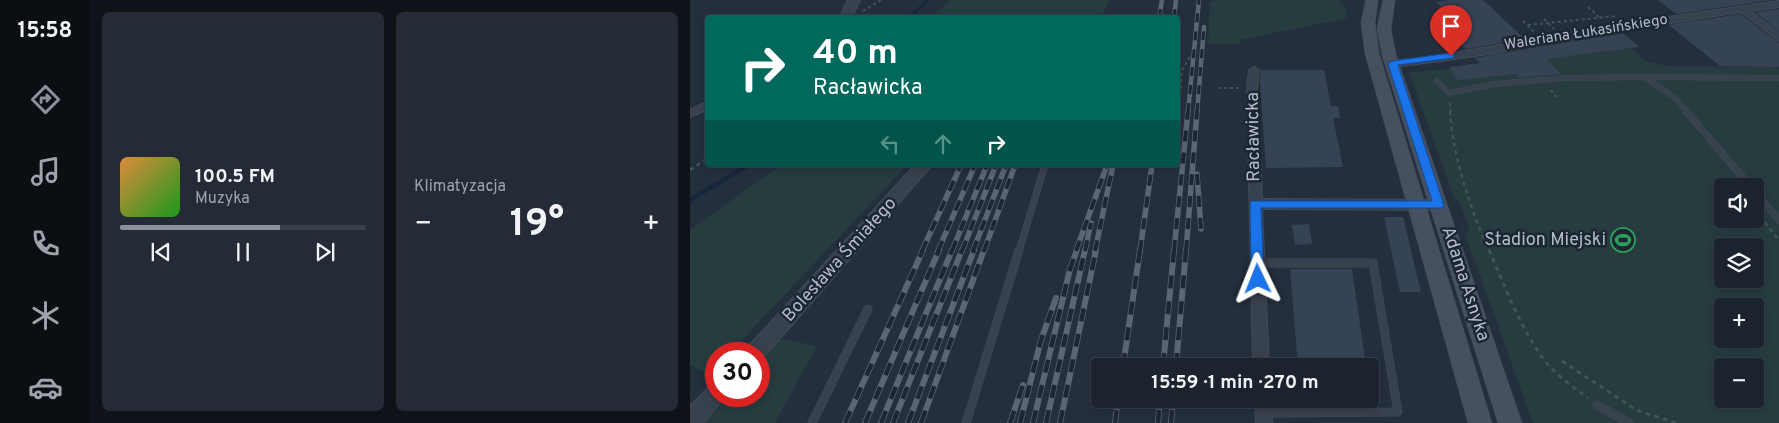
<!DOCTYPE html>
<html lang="pl">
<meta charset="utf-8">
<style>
body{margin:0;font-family:Overpass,sans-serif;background:#242b36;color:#f1f3f6;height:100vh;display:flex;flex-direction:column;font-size:19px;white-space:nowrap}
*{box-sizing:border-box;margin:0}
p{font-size:16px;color:#a0a4aa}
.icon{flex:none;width:28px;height:28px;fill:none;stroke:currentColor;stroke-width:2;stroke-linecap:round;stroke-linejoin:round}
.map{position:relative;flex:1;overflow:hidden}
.panel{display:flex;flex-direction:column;gap:12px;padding:12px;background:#0f1319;width:600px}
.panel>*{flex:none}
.banner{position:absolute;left:15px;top:15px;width:475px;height:152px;border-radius:5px;box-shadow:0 2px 8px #0003,0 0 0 1px #39404a;background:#00695c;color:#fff;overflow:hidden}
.controls{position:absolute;left:1024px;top:178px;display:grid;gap:10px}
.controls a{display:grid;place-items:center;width:50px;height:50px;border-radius:5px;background:#1b232e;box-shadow:0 2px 8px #0003,0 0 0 1px #39404a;font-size:25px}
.speed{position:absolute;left:15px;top:342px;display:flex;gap:10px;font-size:25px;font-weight:700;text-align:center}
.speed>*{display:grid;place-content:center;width:65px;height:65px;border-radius:50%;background:#1b232e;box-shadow:0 2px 8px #0003,0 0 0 1px #39404a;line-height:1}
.speed .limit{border:8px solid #d22;background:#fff;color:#111}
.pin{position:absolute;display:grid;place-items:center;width:42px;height:42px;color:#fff;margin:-51px -21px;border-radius:50% 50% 50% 0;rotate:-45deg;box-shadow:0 0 5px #0007}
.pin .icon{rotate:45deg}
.me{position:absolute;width:55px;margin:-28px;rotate:358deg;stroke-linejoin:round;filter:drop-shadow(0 0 4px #0008)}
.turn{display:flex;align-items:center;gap:18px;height:105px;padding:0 25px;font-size:22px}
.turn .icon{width:65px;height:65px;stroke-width:2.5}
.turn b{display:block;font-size:35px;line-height:42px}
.lanes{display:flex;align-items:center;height:48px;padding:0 25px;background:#0003;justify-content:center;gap:25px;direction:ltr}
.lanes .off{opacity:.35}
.big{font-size:38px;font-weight:700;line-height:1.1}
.panel .tile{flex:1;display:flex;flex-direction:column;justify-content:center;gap:8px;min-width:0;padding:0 18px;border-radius:8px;background:#242b36}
.song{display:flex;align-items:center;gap:15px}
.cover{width:60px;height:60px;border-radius:8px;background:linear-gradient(135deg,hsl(30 70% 55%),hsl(120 70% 35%))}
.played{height:5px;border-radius:2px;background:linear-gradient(90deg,#8c9099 65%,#39404a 65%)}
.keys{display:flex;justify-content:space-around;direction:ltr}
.heat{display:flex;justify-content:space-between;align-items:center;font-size:28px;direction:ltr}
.panel .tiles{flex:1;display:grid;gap:12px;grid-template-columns:repeat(2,1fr)}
.trip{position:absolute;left:401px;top:358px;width:288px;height:50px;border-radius:5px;background:#1b232e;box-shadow:0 2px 8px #0003,0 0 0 1px #39404a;font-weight:700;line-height:50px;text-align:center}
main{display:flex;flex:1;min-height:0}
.dock{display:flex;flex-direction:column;width:90px;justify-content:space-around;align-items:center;background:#0b0e12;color:#a0a4aa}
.dock .icon{width:35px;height:35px}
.dock .active{color:#8c9099}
.dock b{font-size:22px;color:#f1f3f6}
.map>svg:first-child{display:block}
</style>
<main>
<nav class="dock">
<b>15:58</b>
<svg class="icon active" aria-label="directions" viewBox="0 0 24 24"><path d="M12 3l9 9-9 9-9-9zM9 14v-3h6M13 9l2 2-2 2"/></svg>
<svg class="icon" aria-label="music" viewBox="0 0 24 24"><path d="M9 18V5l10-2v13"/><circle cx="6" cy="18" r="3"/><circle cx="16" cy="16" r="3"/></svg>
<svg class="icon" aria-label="phone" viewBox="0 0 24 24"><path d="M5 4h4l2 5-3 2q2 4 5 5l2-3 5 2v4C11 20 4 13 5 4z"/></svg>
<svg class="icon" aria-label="climate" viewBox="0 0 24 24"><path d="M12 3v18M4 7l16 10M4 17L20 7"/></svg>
<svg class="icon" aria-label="car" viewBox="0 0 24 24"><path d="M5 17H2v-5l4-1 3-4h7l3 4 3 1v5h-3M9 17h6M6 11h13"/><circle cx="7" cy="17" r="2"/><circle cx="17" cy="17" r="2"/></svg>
</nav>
<section class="panel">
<div class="tiles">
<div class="tile">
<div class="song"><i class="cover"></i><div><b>100.5 FM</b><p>Muzyka</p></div></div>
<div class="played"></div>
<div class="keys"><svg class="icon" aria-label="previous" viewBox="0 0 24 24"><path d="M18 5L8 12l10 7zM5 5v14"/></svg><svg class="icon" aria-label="pause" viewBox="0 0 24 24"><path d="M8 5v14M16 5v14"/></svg><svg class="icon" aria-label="next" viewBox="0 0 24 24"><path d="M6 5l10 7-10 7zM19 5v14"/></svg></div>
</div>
<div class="tile"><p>Klimatyzacja</p>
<div class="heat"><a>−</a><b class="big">19°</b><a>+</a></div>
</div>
</div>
</section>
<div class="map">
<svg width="1089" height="423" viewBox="0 0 1089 423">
<rect width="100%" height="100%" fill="#242f3e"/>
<!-- green -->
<g fill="#263c3f" fill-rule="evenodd">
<path d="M261 0H419L412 17H241Z"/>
<path d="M532 0H648L656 9 657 18 550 40 551 44H518L520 2Z"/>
<path d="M941 48 956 61 977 66 1081 67 1089 69V423H843L775 234 780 231 769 201 764 198 719 72 779 68ZM1032 186H1065V219H1032ZM1032 246H1065V279H1032ZM1032 306H1065V339H1032ZM1032 366H1065V399H1032Z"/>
<path d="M91 165H217L39 354H26V367L19 375 0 365V230Z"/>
<path d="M91 339 127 346 85 423H12L37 396H69V363Z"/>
</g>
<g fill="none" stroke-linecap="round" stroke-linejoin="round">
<!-- stream-far1 -->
<path stroke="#17263c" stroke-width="3" d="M219 18 238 0"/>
<!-- stream -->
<path stroke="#17263c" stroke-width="4.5" d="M0 200 58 165"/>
</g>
<!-- building -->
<g fill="#364354">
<path d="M759 0H793L835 39 776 49 766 39 780 36 746 2Z"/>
<path d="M968 0H1083L986 14Z"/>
<path d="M1089 9V31L1065 12Z"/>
<path d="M1050 14 1089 43V67L1030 66 979 25Z"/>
<path d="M932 33 950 47 856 59 871 74 829 78 826 74 767 80 759 67 790 63 784 58Z"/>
<path d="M571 70H634L641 106H648L650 118H643L653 167 576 168 570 81Z"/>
<path d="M694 217H713L731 292H710Z"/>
<path d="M619 224 622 244 605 245 602 225Z"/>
<path d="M600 269H662L676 366H608Z"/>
</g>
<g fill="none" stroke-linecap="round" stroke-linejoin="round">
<defs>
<g id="service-far2">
<path d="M955 77 1089 78"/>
<path d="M747 81 759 93 805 84 875 78 955 77 985 98 997 112"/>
</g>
<g id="service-far1">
<path d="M996 111 1060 186"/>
<path d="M1065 192 1089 220"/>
<path d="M329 251 355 165"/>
</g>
<g id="service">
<path d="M567 263H683L708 412 574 413"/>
<path d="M907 405 939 423"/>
<path d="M122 423 178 309"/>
<path d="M276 423 329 250"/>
</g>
<g id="minor">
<path d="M1089 1V7L1060 11 1089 33V41L1051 12C934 29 819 54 702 67L697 64 702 61 746 56 951 21Z"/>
<path d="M564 67 569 70 567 89 572 199 749 200 753 202 755 205 753 208 749 210 572 209 579 366H563L557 89 559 70Z"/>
<path d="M18 101V109L0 117V110Z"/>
<path d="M565 399H581L582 423H566Z"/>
</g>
<g id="tertiary">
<path d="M158 0H170L161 18H149Z"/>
<path d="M225 165H242L71 360 69 361V354H54L57 348Z"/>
<path d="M26 384V396H35L13 423H0V406L19 387Z"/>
</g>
<g id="secondary">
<path d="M676 0H688L685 23 689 53 802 423H778L675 53 671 23Z"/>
<path d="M693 0H705L701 29 706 55 832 423H808L692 55 687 29Z"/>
</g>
</defs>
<!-- service-far2 casing -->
<use href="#service-far2" stroke="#414a57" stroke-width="6"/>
<!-- service-far1 casing -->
<use href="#service-far1" stroke="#414a57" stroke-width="7"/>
<!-- service casing -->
<use href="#service" stroke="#414a57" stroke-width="9"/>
<!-- minor casing -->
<use href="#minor" stroke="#414a57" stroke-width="2"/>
<!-- tertiary casing -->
<use href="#tertiary" stroke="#414a57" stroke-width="2"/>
<!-- secondary casing -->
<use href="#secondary" stroke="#414a57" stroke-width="1"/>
<!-- path-far2 -->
<g stroke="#3f5557" stroke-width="2" stroke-dasharray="3 3" stroke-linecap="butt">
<path d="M898 7 910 18"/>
<path d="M173 11 191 0"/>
<path d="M854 19 864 29"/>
<path d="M833 21 845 33"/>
<path d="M838 25 926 16"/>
<path d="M528 88H551"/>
<path d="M861 90 867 98"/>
<path d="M760 103 761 112"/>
<path d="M489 112 492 70 500 57"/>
</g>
<!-- path-far1 -->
<g stroke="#3f5557" stroke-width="2.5" stroke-dasharray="4 4" stroke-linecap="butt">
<path d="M760 111C763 159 780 207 799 251"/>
<path d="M489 114V111"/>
<path d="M0 170 18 158"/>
<path d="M1070 216 1089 241"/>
</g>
<!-- path -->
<g stroke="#3f5557" stroke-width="3" stroke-dasharray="4.5 4.5" stroke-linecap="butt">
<path d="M799 250C815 287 830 327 854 360 866 375 883 387 898 398"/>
<path d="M872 361 946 410 986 423"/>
</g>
<!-- service-far2 -->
<use href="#service-far2" stroke="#38414e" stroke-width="5"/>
<!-- service-far1 -->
<use href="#service-far1" stroke="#38414e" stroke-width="5.5"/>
<!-- service -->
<use href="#service" stroke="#38414e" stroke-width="8"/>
<!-- minor -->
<use href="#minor" fill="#38414e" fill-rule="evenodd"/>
<!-- tertiary -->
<use href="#tertiary" fill="#38414e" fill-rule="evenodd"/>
<!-- secondary -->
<use href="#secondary" fill="#465061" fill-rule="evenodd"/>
<defs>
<g id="rail-far2">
<path d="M469 18 472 0"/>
<path d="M484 18 486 0"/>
<path d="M498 112 509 0"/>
<path d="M507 112 514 27"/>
</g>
<g id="rail-far1">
<path d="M507 174 511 229"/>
<path d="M232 251 271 165"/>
<path d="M248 251 285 165"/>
<path d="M262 251 297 165"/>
<path d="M272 251 306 165"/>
<path d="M283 251 316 165"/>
<path d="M294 251 325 165"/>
<path d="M386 251 417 165"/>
<path d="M395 251 401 223"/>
<path d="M405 251 423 165"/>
<path d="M450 251 462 165"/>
<path d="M484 251 498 111"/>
<path d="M496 251 507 111"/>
</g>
<g id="rail">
<path d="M433 366 450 250"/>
<path d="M473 366 484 250"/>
<path d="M486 366 496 250"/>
<path d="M155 423 233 250"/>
<path d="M175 423 249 250"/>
<path d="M191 423 262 250"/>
<path d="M203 423 272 250"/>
<path d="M218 423 284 250"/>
<path d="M231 423 294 250"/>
<path d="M320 423 333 385"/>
<path d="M330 423 351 340 366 298"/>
<path d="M343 423 380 269 387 250"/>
<path d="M356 423 395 250"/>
<path d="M370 423 406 250"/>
<path d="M425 423 428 399"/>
<path d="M468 423 470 399"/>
<path d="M481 423 483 399"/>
</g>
</defs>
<!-- rail-far2 casing -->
<use href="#rail-far2" stroke="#5a6575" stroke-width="4.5"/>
<!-- rail-far1 casing -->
<use href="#rail-far1" stroke="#5a6575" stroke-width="5.5"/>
<!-- rail casing -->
<use href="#rail" stroke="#5a6575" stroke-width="6"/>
<!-- rail-far2 -->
<use href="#rail-far2" stroke="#1d2633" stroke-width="3" stroke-dasharray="9" stroke-linecap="butt"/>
<!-- rail-far1 -->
<use href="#rail-far1" stroke="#1d2633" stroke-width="4" stroke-dasharray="11" stroke-linecap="butt"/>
<!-- rail -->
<use href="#rail" stroke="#1d2633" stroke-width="4.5" stroke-dasharray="13" stroke-linecap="butt"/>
</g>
<!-- route -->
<path fill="#1a73e8" stroke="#114b97" d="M761 53 764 54V58L708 65 754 205 753 208H571L574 279 572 283 568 284 563 283 561 279 560 204 561 201H742L698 64 702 61Z"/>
<!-- icons -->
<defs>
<symbol id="stadium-ring" viewBox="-11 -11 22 22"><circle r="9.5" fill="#1d2633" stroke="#2e9e5b" stroke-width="1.5"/><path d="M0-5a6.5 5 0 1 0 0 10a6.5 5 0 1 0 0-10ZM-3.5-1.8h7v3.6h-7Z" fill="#2e9e5b"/></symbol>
</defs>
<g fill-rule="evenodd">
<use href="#stadium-ring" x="919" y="226" width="28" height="28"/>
</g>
<g text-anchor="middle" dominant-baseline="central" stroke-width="5" stroke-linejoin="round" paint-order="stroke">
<!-- far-street labels -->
<g font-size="15" fill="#b4bcc9" stroke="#1d2633">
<text transform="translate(896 33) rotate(-9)">Waleriana Łukasińskiego</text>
</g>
<!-- street labels -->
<g font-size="18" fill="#b4bcc9" stroke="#1d2633">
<text transform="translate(564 137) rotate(-91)">Racławicka</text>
<text transform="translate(150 260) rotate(-48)">Bolesława Śmiałego</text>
<text transform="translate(775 284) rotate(72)">Adama Asnyka</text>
</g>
<!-- poi labels -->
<g font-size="18" fill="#b4bcc9" stroke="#1d2633" text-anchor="end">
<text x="916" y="240">Stadion Miejski</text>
</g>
</g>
</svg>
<div class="controls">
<a><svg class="icon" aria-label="sound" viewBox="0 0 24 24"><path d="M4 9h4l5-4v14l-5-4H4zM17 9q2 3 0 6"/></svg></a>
<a><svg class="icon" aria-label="layers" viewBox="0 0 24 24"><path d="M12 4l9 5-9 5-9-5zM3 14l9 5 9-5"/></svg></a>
<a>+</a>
<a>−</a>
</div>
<div class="speed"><div class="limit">30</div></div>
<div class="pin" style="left:761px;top:56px;background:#d93025"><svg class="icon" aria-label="arrive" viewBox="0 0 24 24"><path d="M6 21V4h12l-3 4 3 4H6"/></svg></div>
<svg class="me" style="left:568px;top:279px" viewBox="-20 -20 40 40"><path d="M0-17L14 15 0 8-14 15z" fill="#1a73e8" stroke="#fff" stroke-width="4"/></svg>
<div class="trip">15:59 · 1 min · 270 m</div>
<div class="banner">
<div class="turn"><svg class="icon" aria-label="right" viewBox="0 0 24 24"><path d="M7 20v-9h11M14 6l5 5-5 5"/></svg><div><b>40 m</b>Racławicka</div></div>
<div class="lanes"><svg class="icon off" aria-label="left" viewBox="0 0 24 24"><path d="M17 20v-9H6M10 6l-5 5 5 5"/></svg><svg class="icon off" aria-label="ahead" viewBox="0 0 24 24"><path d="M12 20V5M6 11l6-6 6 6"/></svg><svg class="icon" aria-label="right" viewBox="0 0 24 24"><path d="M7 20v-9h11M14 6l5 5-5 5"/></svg></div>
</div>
</div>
</main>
